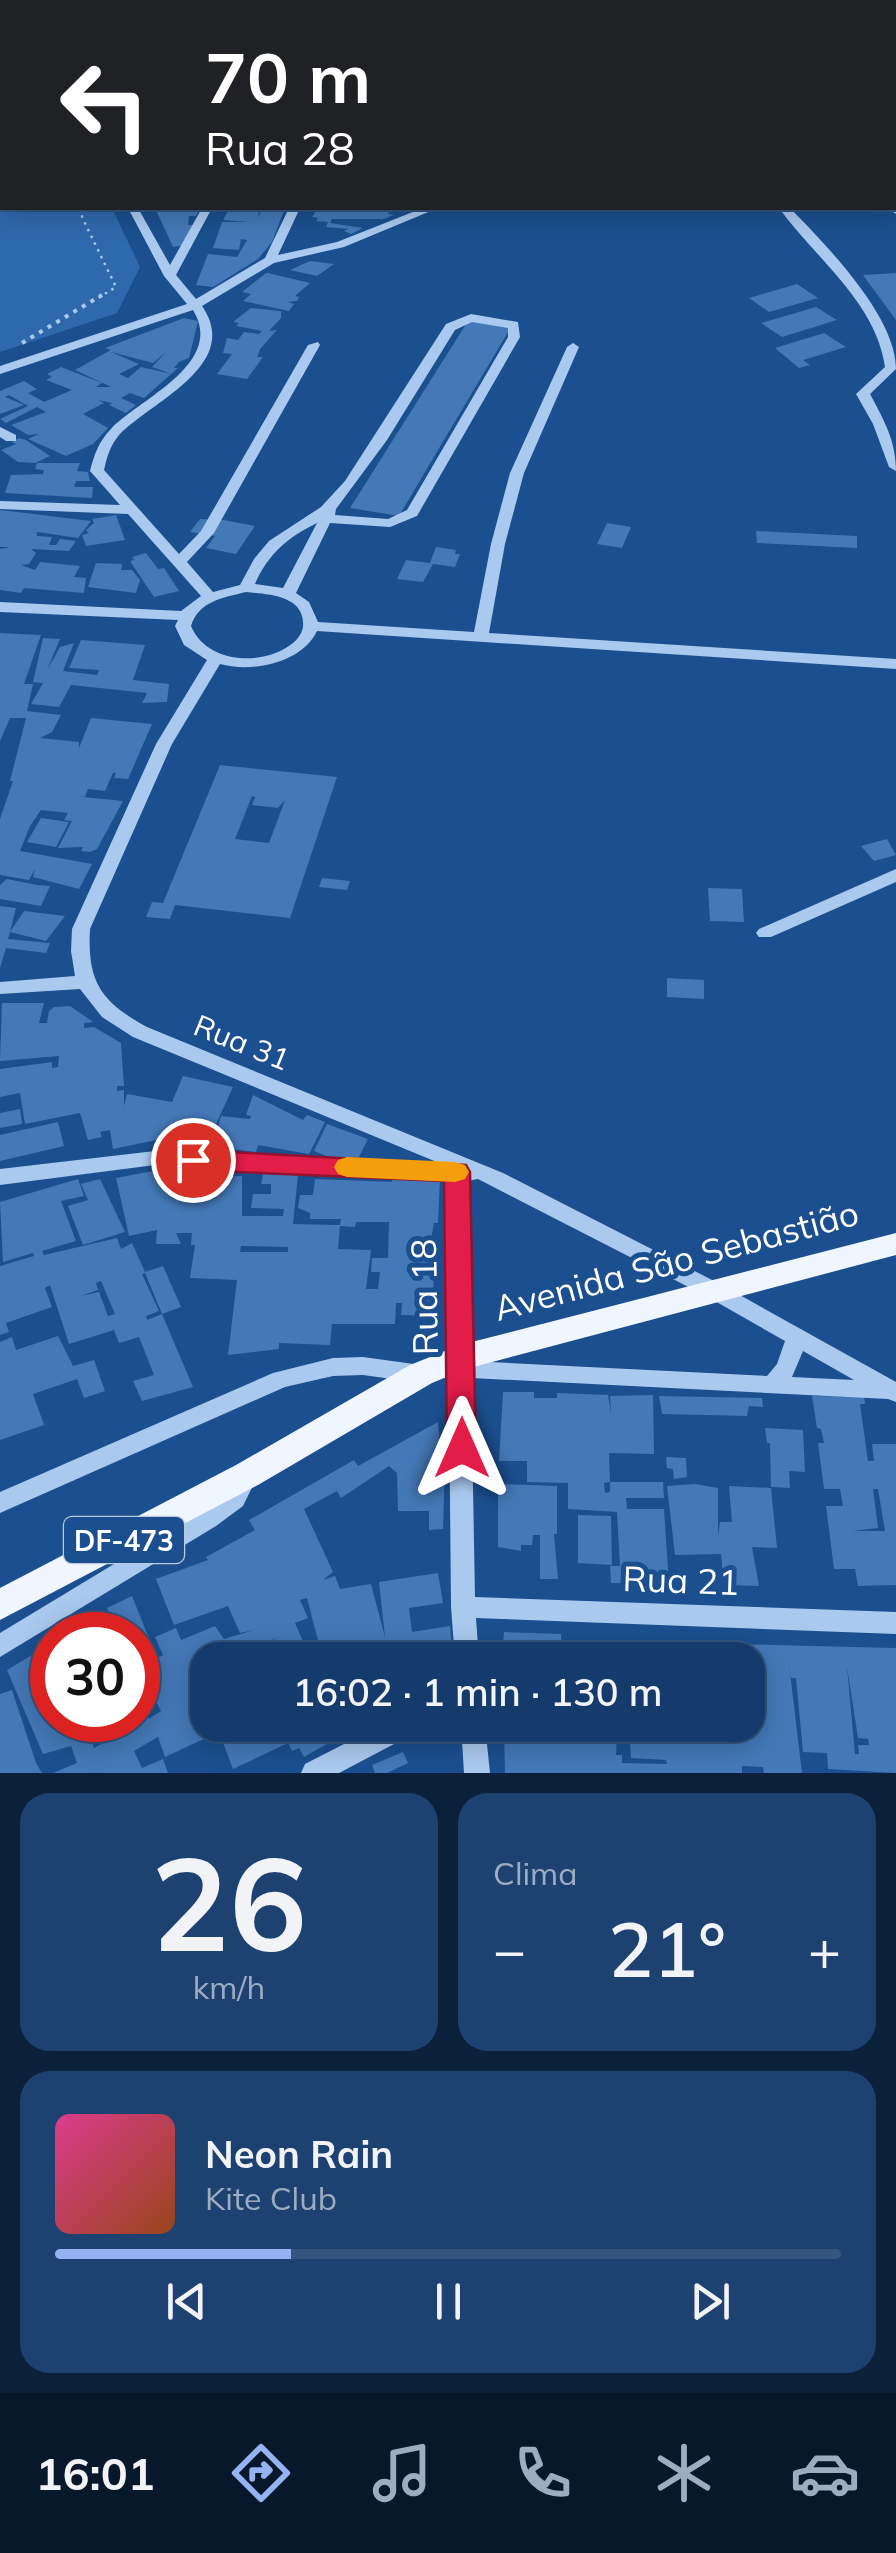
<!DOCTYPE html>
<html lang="pt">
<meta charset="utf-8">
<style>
body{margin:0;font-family:Mulish,sans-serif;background:#1d4271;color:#f1f3f6;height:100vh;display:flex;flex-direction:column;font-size:38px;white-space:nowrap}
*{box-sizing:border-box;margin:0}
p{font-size:32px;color:#9dadc1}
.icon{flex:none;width:55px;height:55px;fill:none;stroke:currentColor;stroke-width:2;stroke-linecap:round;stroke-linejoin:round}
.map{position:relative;height:1773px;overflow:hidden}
.panel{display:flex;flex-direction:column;gap:20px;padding:20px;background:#0b203b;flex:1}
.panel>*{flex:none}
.top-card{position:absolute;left:0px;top:0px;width:898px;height:210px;box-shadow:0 5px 25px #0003,0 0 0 2px #33557e;background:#202124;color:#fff;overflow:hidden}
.speed{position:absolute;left:30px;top:1612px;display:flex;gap:20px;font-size:50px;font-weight:700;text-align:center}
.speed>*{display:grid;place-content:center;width:130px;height:130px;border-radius:50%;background:#143b6b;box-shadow:0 5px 25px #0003,0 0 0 2px #33557e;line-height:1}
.speed .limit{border:15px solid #d22;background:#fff;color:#111}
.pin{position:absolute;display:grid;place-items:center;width:85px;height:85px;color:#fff;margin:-42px;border:5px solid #fff;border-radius:50%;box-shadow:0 2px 10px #0007}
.me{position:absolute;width:110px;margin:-55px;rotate:0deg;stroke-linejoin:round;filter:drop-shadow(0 0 8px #0008)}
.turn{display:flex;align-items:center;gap:35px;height:210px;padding:0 40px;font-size:45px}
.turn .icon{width:130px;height:130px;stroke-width:2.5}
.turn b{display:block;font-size:70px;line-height:85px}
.big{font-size:75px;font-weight:600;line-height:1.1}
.panel .widget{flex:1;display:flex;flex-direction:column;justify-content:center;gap:15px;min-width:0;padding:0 35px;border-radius:30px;background:#1d4271}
.panel .dial{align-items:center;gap:0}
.dial b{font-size:130px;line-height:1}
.song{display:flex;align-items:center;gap:30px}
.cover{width:120px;height:120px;border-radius:15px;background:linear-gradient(135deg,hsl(330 70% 55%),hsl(20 70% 35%))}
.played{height:10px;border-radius:5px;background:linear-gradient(90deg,#95b2f1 30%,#33557e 30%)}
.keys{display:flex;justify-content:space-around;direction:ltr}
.heat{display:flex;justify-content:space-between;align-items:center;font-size:55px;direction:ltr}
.panel .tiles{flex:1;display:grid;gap:20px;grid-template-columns:1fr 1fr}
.widget:last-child{grid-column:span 2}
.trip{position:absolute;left:190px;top:1642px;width:575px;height:100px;border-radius:30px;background:#143b6b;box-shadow:0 5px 25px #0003,0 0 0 2px #33557e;font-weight:600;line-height:100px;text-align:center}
.tabs{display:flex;height:160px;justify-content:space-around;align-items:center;background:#08182b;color:#9dadc1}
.tabs .icon{width:70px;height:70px}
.tabs .current{color:#95b2f1}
.tabs b{font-size:45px;color:#f1f3f6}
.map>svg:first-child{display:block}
</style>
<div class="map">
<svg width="896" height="1773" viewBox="0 0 896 1773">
<rect width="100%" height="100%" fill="#1b4f8f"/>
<!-- green -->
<path fill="#2e69ad" d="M0 43 2 208H112L140 267 117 313 0 352Z"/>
<!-- building -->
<g fill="#4478b7" fill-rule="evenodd">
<path d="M155 208H200L196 216H189L188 225H194L187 245 173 247Z"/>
<path d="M230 208H259L258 218 262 208H285L272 242 258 259 213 287 196 285 208 254 237 257 247 240 241 239 239 250 213 248 222 222H249L223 220Z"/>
<path d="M318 208 386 209 390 210 388 214 394 215 383 219H332L330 223 363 228 351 234 344 231 349 229 326 227 328 222 316 221 318 218 312 217Z"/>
<path d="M310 261 334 264 317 276 290 270Z"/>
<path d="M266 273H268L310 283 295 296 299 297 297 301 288 302 294 304 289 311 243 301 251 294 242 292Z"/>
<path d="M896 273V320L863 275Z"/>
<path d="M797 284 818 298 769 312 749 298Z"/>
<path d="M816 307 837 320 782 337 761 323Z"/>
<path d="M251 308 281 311V318L269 331 277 330 260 349 257 357H263L247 379 217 374 232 354 223 353 227 338 238 340 244 332 259 334 262 331 236 326 239 323 233 322Z"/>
<path d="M184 318 198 321 189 358 179 362 174 368H178L144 398 130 393 121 398 136 405 126 413 109 405 112 403 98 400 104 403 83 414 108 428 93 444 66 456 28 439 39 434 28 435 11 425 46 412 37 407 6 423 0 419 28 406 9 395 5 397 24 405 0 414V391L24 381 37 389 28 393 44 402 72 390 46 380 52 377 47 374 61 367 102 383 96 387H111L75 370 111 350 105 348ZM111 352 153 363 166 352 152 367 172 374 141 367 128 378 119 374 139 364Z"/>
<path d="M468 321 511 327 399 516 350 508Z"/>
<path d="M824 333 846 347 803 360 810 365 799 368 775 348Z"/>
<path d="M19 438 26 440 50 456 35 463 18 462 1 450 16 444 12 442Z"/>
<path d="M37 463H80L77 471 88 472 90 481H76L74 487H93L92 498 5 493 11 475 43 474 44 470 35 469Z"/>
<path d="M0 510 91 521 78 538 37 532V536L52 537 49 545H56L60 539 76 541 69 551 31 549 36 553 29 564 21 565 35 570 40 562 80 566 74 577 86 578 84 593 24 588 21 593 0 590V549L10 547H0Z"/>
<path d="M116 515 125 540 86 546 82 535 89 533 86 530 94 523 92 519Z"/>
<path d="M200 519 224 520 255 526 236 554 206 548 215 536 190 532Z"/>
<path d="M607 523 631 527 622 548 597 544Z"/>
<path d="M756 531 857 536V548L757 543Z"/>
<path d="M436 547 456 550 455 554H460L455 567 433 564 423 582 397 579 406 560 430 563Z"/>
<path d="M146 553 158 569 164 568 179 591 154 597 130 561 134 560 132 557Z"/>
<path d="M96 563 122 564 121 570H132L140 580 136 593 88 587Z"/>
<path d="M0 633 41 635 24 684H33L27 711 61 715 52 732 40 738 79 742V748L91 718 152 724 128 779 114 778 116 773H113L105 791 88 789 85 797 73 796 123 801 97 849 90 852 81 851 83 847 58 848 72 821 64 820 68 813 41 810 30 826 20 851 92 864 79 889 33 877 35 869 29 880 0 875V819L13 781H10L26 718H10L0 741Z"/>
<path d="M43 638 60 639 47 670 60 647 74 643 63 671 97 675 99 670 69 668 81 640 145 645 133 680 169 684 167 702 142 703 147 693 71 685 59 707 31 704 43 683 33 682Z"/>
<path d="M220 765 337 777 290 918 175 905 170 919 146 917 152 902 163 903ZM252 796 255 797 252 805 278 808 285 800 269 843 235 839Z"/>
<path d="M41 818 69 822 56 847 27 842Z"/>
<path d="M887 839 896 855 874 861 861 846Z"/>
<path d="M322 878 350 881 347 890 319 887Z"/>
<path d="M7 879 37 885 50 886 41 906 0 899V885Z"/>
<path d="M708 888 742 889 744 922 710 921Z"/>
<path d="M0 906 16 908 10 932 24 911 65 916 46 941 10 932 8 939 50 943 46 953 6 948 0 968Z"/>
<path d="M667 978 704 980V999L667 997Z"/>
<path d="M2 1003H44L39 1023H47L49 1011 54 1007 70 1006 93 1022 84 1023V1028L94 1027 121 1043 124 1086H117V1091L124 1090V1106L127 1094 172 1102 183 1076 233 1087 206 1146 157 1140 113 1149 110 1130 100 1132 102 1137 88 1140 80 1113 25 1124 20 1093 0 1097V1069L52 1062V1068L58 1067 59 1056 0 1061Z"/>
<path d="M253 1095 303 1120 307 1115 325 1122 309 1154 258 1145 256 1152 212 1147 221 1116 250 1119 251 1116 246 1115Z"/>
<path d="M20 1109 22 1124 0 1128V1113Z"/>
<path d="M58 1122 64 1146 0 1161V1135Z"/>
<path d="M327 1124 368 1139 358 1159 331 1158 314 1151Z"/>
<path d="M153 1171 196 1172 195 1189H201L202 1177 242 1176V1216H283L284 1209 251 1208 253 1194H271V1184H261L263 1174 298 1175 293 1224 340 1225 341 1219H310V1213L298 1208 300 1195H313L315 1179 392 1182V1177L440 1178 438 1223H434L430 1245V1251H435L432 1316 401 1315 402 1303H396L395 1324H332L330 1345 279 1343V1349L228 1355 237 1280 190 1278 195 1245H191L192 1233H176L181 1244H156L157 1230 129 1236 116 1178ZM356 1222H389L388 1258H372L371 1272H380L378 1289H366L371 1250 338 1249 340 1226 355 1227ZM241 1246 288 1247V1252H240Z"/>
<path d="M78 1179 84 1196 61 1201 76 1241 42 1251 44 1255 117 1238 121 1249 132 1243 145 1272 163 1266 181 1307 162 1314 145 1273 142 1274 159 1311 146 1316 147 1320 162 1314 193 1387 142 1401 133 1381 154 1375 139 1337 119 1343 114 1330 69 1344 50 1285 45 1288 52 1307 6 1323 9 1332 0 1335V1266L34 1256 33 1253 3 1262 0 1202ZM101 1281 115 1314 108 1316 99 1292 81 1296 98 1290 96 1283Z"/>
<path d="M100 1179 125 1232 83 1245 68 1206 88 1200 81 1184Z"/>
<path d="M58 1336 73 1366 94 1360 105 1391 84 1398 77 1379 33 1394 44 1425 0 1440V1342L12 1337 16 1350Z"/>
<path d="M503 1392H534V1398H557V1393L608 1395 611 1414 610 1396 653 1395 654 1454 609 1453 610 1482 604 1483 605 1493 610 1492V1482H663L664 1498H626L627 1509H664L669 1584 611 1583 610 1566H620L617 1512 568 1509V1483L527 1482V1461H499Z"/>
<path d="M659 1396 762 1398 763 1407 749 1406 747 1416 662 1414Z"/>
<path d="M812 1396 864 1397 865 1404H860L868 1461H874L872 1444H896V1585L858 1586 855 1569H834L826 1506H843L840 1489H824L818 1443H824L821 1429 817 1428ZM873 1489H878L885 1531H853L878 1528Z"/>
<path d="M438 1422 440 1446 448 1449 439 1450 450 1454 441 1456 449 1458 445 1463 443 1529 429 1530V1511H398L397 1473 389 1466 341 1498 337 1491 304 1509 333 1572 323 1580 335 1576 340 1589 371 1584 385 1637 379 1582 438 1573 443 1603 409 1608 412 1632 450 1626 453 1660H256L251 1650 281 1636 247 1650 251 1657 243 1660H208V1674L197 1679 208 1705V1725L217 1729 226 1725H277L286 1744 233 1769 219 1732 165 1757 158 1737 134 1751 142 1768 163 1759 168 1773H53L77 1763 71 1746 43 1754 7 1670 52 1643V1720H84L94 1748 150 1718 161 1711 149 1688 140 1692 138 1686V1635H117L107 1608 132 1596 157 1658 163 1655 155 1637 176 1628 181 1640 215 1626 224 1639 254 1630 240 1633 228 1606 174 1625 156 1579 208 1560 206 1557 255 1530 249 1520 354 1460 358 1466ZM307 1598 320 1648 307 1651 295 1623 308 1618 300 1600Z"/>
<path d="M765 1428 803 1430 805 1472 789 1471 790 1488 771 1487 770 1443H767Z"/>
<path d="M666 1457 686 1458 687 1477 674 1479 673 1469 667 1468Z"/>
<path d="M498 1484 557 1486V1534H554L558 1579H540V1535H533L532 1545H521V1551L498 1547Z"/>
<path d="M695 1484 718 1488V1537L720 1522H732L729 1486 771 1488 777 1548 752 1547 759 1586 724 1585 721 1554 675 1555 667 1486Z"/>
<path d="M578 1515 611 1516 612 1565 578 1563Z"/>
<path d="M504 1632 561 1634 562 1660H502Z"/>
<path d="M732 1644 896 1648V1773L828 1769 827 1753 803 1752 796 1678H791L789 1664 802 1773H764L763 1767 742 1766V1773H505L504 1725H621V1730H617L616 1755H622V1763L667 1764 666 1760 631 1758 629 1725H738L739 1739H745L748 1660H733ZM847 1667 858 1738 868 1739 869 1745H858L859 1754H855Z"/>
<path d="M12 1690 36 1763 42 1773H0V1694Z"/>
<path d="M138 1691 149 1719 94 1740 87 1720H138Z"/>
<path d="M287 1725H372V1726L344 1734 304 1757 299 1748 292 1751 281 1728Z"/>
<path d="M403 1752 408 1763 387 1773H375L372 1765Z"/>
</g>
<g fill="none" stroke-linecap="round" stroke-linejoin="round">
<!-- path-far1 -->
<g stroke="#a9c9ee" stroke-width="2.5" stroke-dasharray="2.5 5" stroke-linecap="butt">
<path d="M0 73 2 84"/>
<path d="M84 208 82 217 116 287 98 298"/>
</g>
<!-- path -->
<path stroke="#a9c9ee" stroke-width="4" stroke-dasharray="4 6" stroke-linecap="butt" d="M22 343 102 295"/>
<!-- minor -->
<g fill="#a9c9ee" fill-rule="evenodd">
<path d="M490 0H528L530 2H493Z"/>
<path d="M736 0H747L749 2H738Z"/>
<path d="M861 0H872L874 2H863Z"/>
<rect x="895" y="15" width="1" height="6"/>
<path d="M0 37 2 38V44L0 43Z"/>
<rect x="895" y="67" width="1" height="6"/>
<path d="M895 205H896V214L887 208H895Z"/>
<path d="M128 208H138L170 265 202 208H212L176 275 196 299 265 258 289 208H300L278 255 337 242 423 208H438L344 247 274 263 202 306C243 365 150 402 119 435 110 446 107 457 104 470L179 554 201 531 308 345 318 342 320 345 214 533 187 562 213 592 240 585 254 559 269 541 321 507 345 481 446 324 471 314 518 322 520 337 417 516 390 527 330 523 296 593 309 602 318 622 474 632 491 544 510 473 567 347 573 343 579 347 524 473 505 544 489 633 896 659V669L317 631C302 663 252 673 220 664L172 744 90 929C87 982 101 1002 147 1027L503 1173 720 1284 896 1382V1402L888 1399 471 1378 475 1597 896 1612V1634L476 1618 479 1660H455L451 1607 447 1180 155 1165 0 1185V1169L155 1151 444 1165 133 1037 102 1017 80 989 0 994V982L75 976 71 951 72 929 156 744 207 660 184 645 175 626 178 620 0 612V602L181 611 201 596 128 514 0 509V501L120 505 90 471C94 455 99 441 111 429 139 399 226 364 193 310L0 374V366L187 304 164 276ZM472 322 508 328V337L407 510 388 519 335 515 336 509 387 440 455 330ZM317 523 283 588 255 584C268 554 288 537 317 523ZM246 592C266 594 302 595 303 622 304 631 299 638 293 643 263 667 207 664 191 626 199 601 222 598 246 592ZM478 1179 706 1296 785 1341 777 1364 767 1376 470 1361 467 1181ZM803 1351 854 1380 792 1377Z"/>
<path d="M779 208H790C826 245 896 316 896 369L870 394C884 420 896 441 896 471L889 467 873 424 856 394 885 367C876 302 814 257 779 208Z"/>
<path d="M0 427 16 435V441H6L0 437Z"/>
<path d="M896 869V882L771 937H759L756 933 759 929Z"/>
<path d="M363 1357 421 1365 429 1368 432 1374 429 1380 421 1383 363 1375 333 1376 285 1387 0 1513V1492L273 1373 333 1358Z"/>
<path d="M247 1465 255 1468 258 1475 243 1506 216 1526 0 1657V1633L200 1512 227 1492 239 1468Z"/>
<path d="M381 1725H418L415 1733 339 1773H301L305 1764Z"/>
<path d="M461 1725H485L490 1773H464Z"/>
</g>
<!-- major -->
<path fill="#f0f6ff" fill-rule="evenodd" d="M896 1233V1255L466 1369 432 1383 258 1485 0 1620V1588L236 1465 410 1365 460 1345Z"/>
</g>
<!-- route -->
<path fill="#e11d48" stroke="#92132f" stroke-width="2.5" d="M193 1150 466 1165 470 1172 476 1448 472 1457 462 1461 451 1457 447 1448 444 1181 193 1170 184 1167 180 1160 184 1153Z"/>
<!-- slow -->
<path fill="#f59e0b" d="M347 1157 455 1162 465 1165 469 1172 465 1179 455 1182 347 1177 338 1174 334 1167 338 1160Z"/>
<g text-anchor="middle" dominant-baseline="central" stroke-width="10" stroke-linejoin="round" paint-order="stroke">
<!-- shield labels -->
<rect fill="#1b4f8f" stroke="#bbcadd" stroke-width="2.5" x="64" y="1517" width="120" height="46" rx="8"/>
<g font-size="28" font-weight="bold" fill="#fff">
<text x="124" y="1540">DF-473</text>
</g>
<!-- street labels -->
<g font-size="30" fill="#fff" stroke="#1b4f8f">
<text transform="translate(242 1042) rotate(22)">Rua 31</text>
</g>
<!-- near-street labels -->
<g font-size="35" fill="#fff" stroke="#1b4f8f">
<text transform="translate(676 1260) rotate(-15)">Avenida São Sebastião</text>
<text transform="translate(424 1297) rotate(-91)">Rua 18</text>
<text transform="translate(681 1580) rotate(2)">Rua 21</text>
</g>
</g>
</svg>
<div class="speed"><div class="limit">30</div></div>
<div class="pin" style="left:193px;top:1160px;background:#d93025"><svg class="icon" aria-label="arrive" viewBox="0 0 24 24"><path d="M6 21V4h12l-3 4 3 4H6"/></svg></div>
<svg class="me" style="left:462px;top:1448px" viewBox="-20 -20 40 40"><path d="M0-17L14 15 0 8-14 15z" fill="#e11d48" stroke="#fff" stroke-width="4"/></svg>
<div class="trip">16:02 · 1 min · 130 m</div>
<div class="top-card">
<div class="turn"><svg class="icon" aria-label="left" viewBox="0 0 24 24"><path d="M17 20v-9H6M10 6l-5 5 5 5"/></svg><div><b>70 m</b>Rua 28</div></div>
</div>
</div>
<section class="panel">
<div class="tiles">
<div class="widget dial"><b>26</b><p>km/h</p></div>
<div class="widget"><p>Clima</p>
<div class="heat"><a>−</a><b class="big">21°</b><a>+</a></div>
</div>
<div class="widget">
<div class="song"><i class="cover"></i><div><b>Neon Rain</b><p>Kite Club</p></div></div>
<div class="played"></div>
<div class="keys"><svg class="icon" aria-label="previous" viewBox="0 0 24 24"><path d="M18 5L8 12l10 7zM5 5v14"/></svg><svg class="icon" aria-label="pause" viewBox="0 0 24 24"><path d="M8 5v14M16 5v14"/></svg><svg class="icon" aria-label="next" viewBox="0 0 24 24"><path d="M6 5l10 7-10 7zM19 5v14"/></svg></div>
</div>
</div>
</section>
<nav class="tabs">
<b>16:01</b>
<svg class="icon current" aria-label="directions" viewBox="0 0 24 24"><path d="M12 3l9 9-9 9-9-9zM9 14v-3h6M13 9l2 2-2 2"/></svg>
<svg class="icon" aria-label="music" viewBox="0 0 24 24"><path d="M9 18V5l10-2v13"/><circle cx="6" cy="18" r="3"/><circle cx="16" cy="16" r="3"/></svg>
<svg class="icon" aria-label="phone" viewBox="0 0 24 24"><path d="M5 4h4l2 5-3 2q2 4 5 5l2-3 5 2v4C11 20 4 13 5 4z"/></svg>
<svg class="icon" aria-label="climate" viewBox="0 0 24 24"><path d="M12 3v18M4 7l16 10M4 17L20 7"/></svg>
<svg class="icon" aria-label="car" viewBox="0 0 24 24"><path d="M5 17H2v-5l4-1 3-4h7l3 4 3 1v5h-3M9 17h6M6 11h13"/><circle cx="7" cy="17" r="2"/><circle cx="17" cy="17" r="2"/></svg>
</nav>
